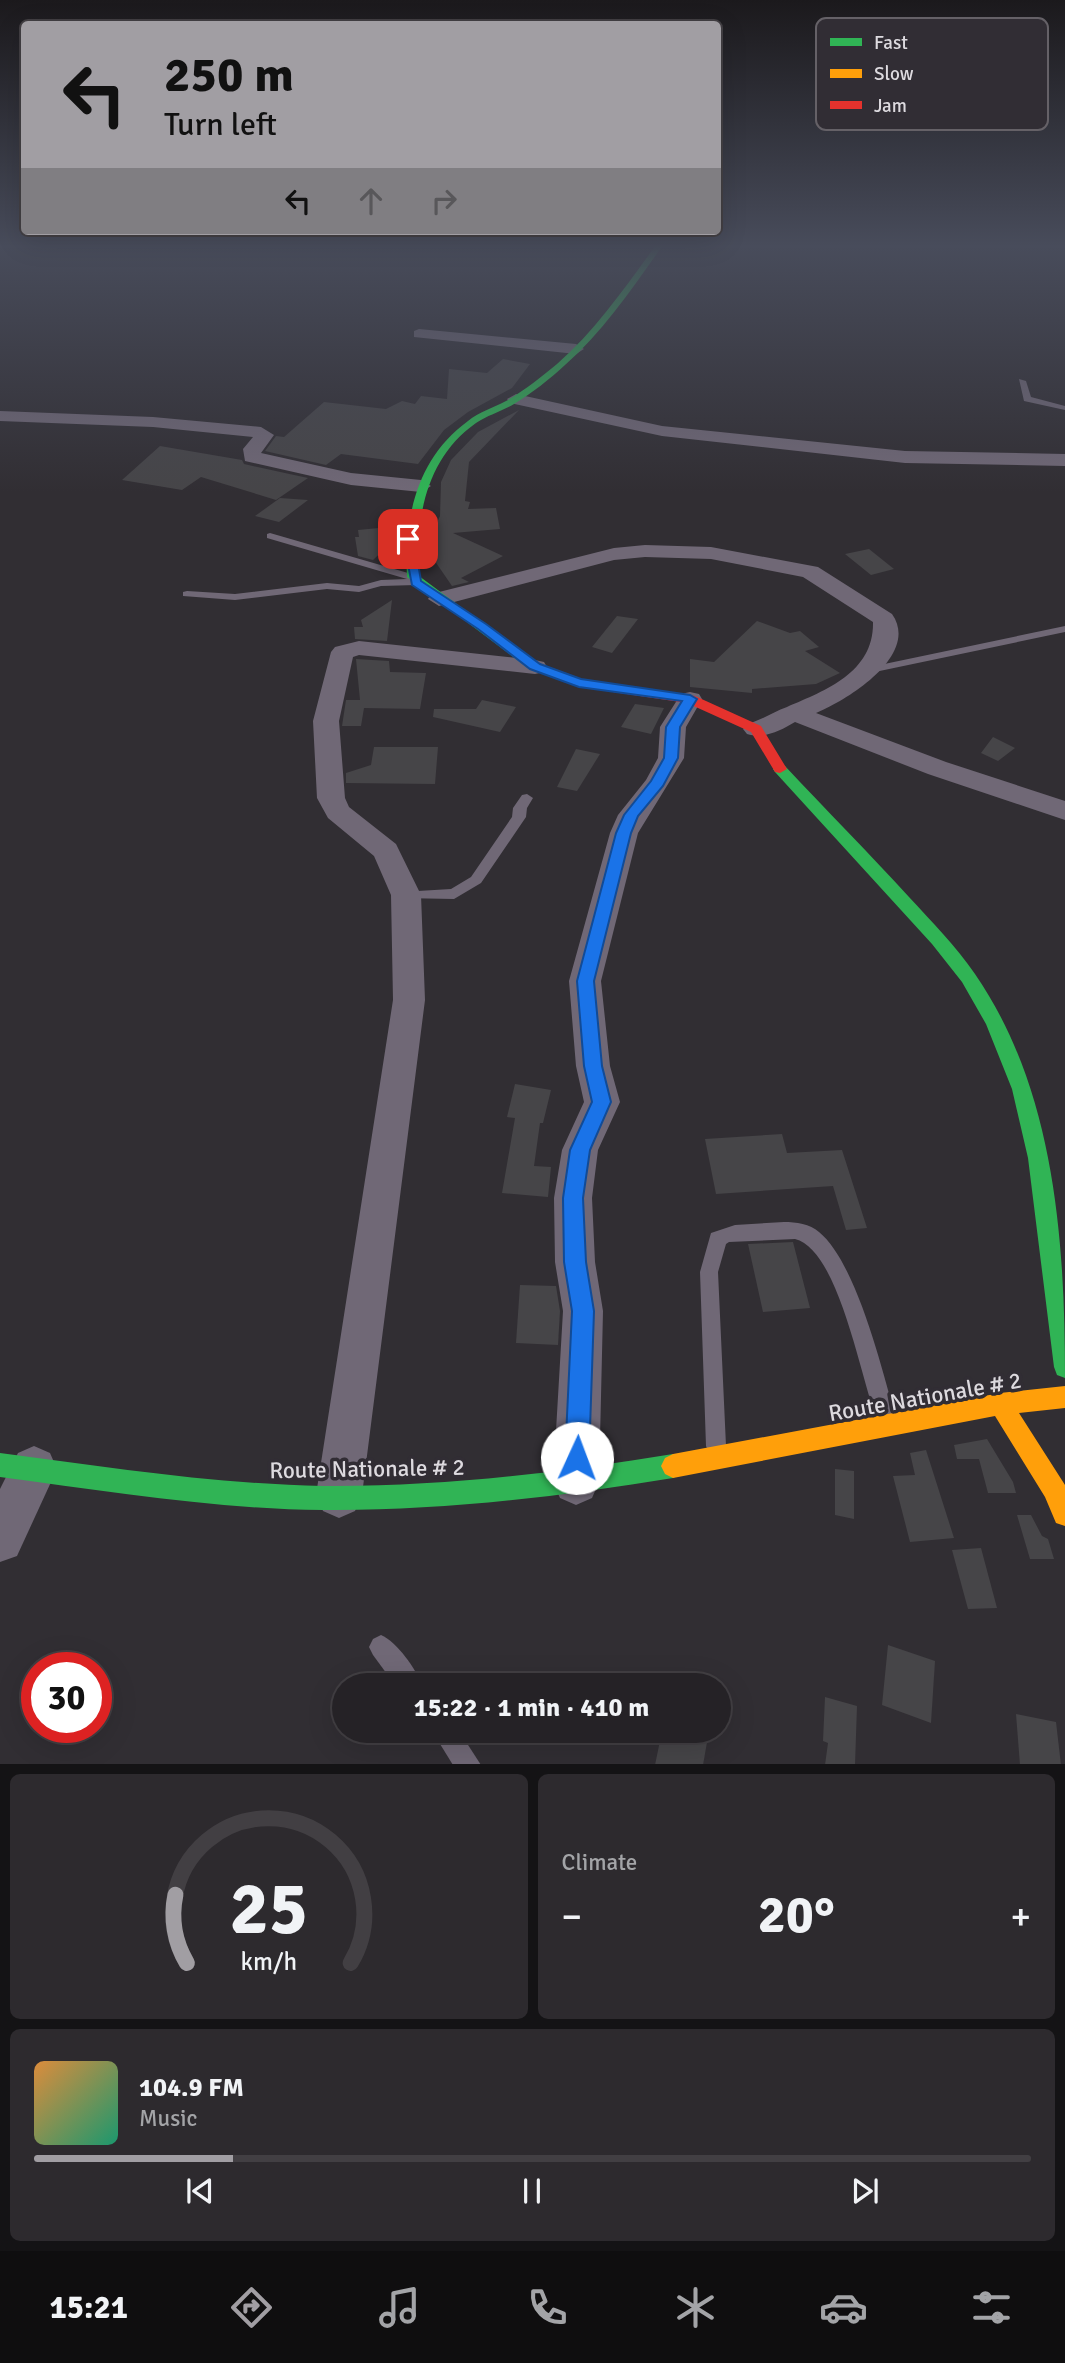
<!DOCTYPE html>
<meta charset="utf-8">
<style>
body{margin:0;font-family:Signika,sans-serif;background:#2d2a2e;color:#f1f3f6;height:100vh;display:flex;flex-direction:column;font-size:26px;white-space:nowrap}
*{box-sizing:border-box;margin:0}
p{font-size:23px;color:#a3a4a7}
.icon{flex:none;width:38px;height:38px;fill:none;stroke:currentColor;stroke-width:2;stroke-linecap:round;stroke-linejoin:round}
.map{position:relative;height:1764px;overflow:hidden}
.details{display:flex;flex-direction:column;gap:10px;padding:10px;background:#141315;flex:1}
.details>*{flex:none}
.guide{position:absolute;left:21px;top:21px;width:700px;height:214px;border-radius:7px;box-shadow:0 7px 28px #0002,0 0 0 2px #423f43;background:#a19ea3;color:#111;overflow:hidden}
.speed{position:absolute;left:21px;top:1652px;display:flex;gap:14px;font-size:35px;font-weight:700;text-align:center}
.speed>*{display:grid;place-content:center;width:91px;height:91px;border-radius:50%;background:#252226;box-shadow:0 7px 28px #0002,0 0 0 2px #423f43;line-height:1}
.speed .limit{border:10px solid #d22;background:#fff;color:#111}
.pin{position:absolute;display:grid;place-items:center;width:60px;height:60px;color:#fff;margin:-30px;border-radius:14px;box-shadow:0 4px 10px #0006}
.me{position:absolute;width:77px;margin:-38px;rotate:2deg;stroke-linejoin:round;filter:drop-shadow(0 0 5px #0008)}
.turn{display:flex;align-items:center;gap:24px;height:147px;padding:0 28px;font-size:32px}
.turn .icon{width:91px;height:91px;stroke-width:2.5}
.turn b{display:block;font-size:49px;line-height:60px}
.lanes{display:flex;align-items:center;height:66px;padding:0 28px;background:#0003;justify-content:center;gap:35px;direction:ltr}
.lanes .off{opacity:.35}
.big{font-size:52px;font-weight:700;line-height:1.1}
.details .tile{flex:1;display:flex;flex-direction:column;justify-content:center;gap:10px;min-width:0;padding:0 24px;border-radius:10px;background:#2d2a2e}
.details .dial{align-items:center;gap:0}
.dial svg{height:182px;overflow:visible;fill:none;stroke:#423f43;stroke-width:7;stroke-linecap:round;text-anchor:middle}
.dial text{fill:#f1f3f6;stroke:none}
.song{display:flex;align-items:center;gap:21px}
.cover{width:84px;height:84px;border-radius:10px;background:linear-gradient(135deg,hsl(30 70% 55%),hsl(160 70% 35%))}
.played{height:7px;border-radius:4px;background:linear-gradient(90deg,#a19ea3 20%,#423f43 20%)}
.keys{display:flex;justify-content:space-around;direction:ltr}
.heat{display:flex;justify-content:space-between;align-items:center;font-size:38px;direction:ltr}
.details .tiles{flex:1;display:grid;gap:10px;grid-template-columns:1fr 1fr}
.tile:last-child{grid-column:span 2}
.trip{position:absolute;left:332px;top:1673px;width:399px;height:70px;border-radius:35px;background:#252226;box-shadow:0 7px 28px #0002,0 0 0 2px #423f43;font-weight:700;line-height:70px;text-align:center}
.dock{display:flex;height:112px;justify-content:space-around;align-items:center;background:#0f0e0f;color:#a3a4a7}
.dock .icon{width:49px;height:49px}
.dock .on{color:#a19ea3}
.dock b{font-size:32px;color:#f1f3f6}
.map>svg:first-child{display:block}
</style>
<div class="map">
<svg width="1065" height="1765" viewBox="0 0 1065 1765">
<rect width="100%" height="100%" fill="#312e33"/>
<!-- building -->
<g fill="#464548">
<path d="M503 359 530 364 512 388 468 412 444 430 418 464 341 454 326 465 265 451 276 436 284 437 324 402 386 409 402 401 415 404 421 396 447 399 449 369 487 373Z"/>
<path d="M519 410 469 462 465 501 470 502 468 509 496 508 500 529 453 533 503 556 461 578 469 582 452 586 430 554V538L440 516 441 482 451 460 478 432Z"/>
<path d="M160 446 242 460 244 464 308 478 276 500 201 477 182 490 122 480Z"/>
<path d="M280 498 308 500 279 522 255 516Z"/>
<path d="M389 527 393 541 373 560 358 556 355 537H359L358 530Z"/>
<path d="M869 549 894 569 871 575 845 554Z"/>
<path d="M392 600 387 641 355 639 354 627H363L361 620Z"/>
<path d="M617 616 638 619 612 653 592 647Z"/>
<path d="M757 621 790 633 800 631 819 647 805 651 840 673 816 684 752 689V693L690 687V659L714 662Z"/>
<path d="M356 659 389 661 390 672 426 673 420 709 364 708 361 726H342L346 700H360Z"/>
<path d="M482 700 516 707 500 732 433 717 434 709H476Z"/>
<path d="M635 704 664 708 651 734 621 727Z"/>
<path d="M993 737 1015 748 998 761 981 753Z"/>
<path d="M374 747H438L435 784 346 783V773L371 765Z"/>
<path d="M576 749 600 754 577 791 557 787Z"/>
<path d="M515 1084 551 1090 543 1123H540L534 1166 551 1167 548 1197 502 1193 515 1118 507 1117Z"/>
<path d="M782 1134 787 1153 842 1150 867 1228 846 1230 833 1186 716 1194 705 1139Z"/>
<path d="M793 1242 810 1308 763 1312 748 1244Z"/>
<path d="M520 1285 556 1286 560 1311 558 1345 516 1343Z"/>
<path d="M987 1439 1013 1482 1016 1493H988L979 1459H957L954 1445Z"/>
<path d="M926 1450 954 1538 910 1542 893 1476 915 1475 910 1453Z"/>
<path d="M835 1469 854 1471V1519L835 1515Z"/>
<path d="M1017 1515H1031L1042 1536 1048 1539 1054 1559H1030Z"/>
<path d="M981 1548 997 1608 968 1609 952 1550Z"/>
<path d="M888 1645 935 1661 931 1723 882 1705Z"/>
<path d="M825 1697 857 1706 855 1765H825L828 1743 823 1741Z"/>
<path d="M1016 1714 1056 1722 1061 1765H1020Z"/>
<path d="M662 1731H709L703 1765H655Z"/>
</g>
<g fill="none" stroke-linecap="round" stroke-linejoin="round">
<!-- lane -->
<g fill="#706876" fill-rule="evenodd">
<path d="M1019 379 1026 381 1031 397 1065 406V410L1024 401Z"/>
<path d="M270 533 415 575V579L421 582 416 585 381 586 359 592 327 589 235 600 183 596V592L187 591 235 594 327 583 359 586 381 580 407 579 267 538V534Z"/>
<path d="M1065 626V632L870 673 864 670 870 667Z"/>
<path d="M527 794 533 798 527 808 526 817 481 883 454 899 401 898 399 895 401 892 451 889 471 877 512 817 513 808 522 795Z"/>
<path d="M784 1222C796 1222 810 1224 819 1232 856 1262 882 1369 895 1415L892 1422 885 1425 878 1422C861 1383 840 1250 795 1239L729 1242 726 1244 718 1272 726 1446 723 1453 716 1456 709 1453 706 1446 700 1272 711 1233 735 1225Z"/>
<path d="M381 1635C397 1642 416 1669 422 1685H395L373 1655 369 1647 373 1639Z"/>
<path d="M432 1731H459L481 1765H453Z"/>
</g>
<!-- street -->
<g fill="#706876" fill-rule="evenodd">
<path d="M419 329 576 344 584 349 576 354 414 337V331Z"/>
<path d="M516 394 662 426 905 451 1065 454V466L905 463 662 436 510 403 507 399Z"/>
<path d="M0 411 153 417 261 427 274 435 261 453 351 473 421 480 431 486 421 492 351 485 245 461 243 449 253 437 153 427 0 421Z"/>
<path d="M645 545 711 547 818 567 892 614C921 655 846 701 816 713L946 762 1065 801V820L928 774 795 722C780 731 764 739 747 734L743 729 747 724C762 720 773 712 787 707 827 690 874 672 873 622L803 577 711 559 645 557 614 560 439 606 428 599 431 594 614 548Z"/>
<path d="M359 641 535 660 544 662 547 667 544 672 535 674 359 655 353 657 339 721 345 798 349 807 396 844 421 895 425 1000 362 1495 355 1511 339 1518 323 1511 316 1495 393 1000 391 895 374 856 328 818 317 798 313 721 331 652 335 647Z"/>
<path d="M690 692 699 694 702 699 686 727 684 758 638 833 601 981 610 1066 620 1102 598 1150 592 1198 595 1262 603 1311 599 1482 592 1498 576 1505 560 1498 553 1482 563 1311 555 1262 554 1198 562 1150 584 1102 576 1066 569 981 610 833 618 815 646 780 658 758 660 727 681 694Z"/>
<path d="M34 1446 50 1453 57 1469 17 1556 0 1562V1489L18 1453Z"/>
</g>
<!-- fast -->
<g fill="#30b455" fill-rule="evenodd">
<path d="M656 245H663C633 287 604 331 565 365 550 379 532 393 514 404 502 411 488 415 476 423 426 458 415 519 419 576L539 665 538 668H528L407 577C404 517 417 458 468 421 479 412 493 408 506 401 524 391 541 377 557 364 596 330 626 286 656 245Z"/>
<path d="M780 765 785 766C826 810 869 853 909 897 932 922 956 946 975 974 1055 1090 1065 1241 1065 1378L1057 1375 1054 1367 1028 1158 1012 1089 986 1024 962 982 932 944 775 772 773 769Z"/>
<path d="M0 1453C107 1467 215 1484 323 1486 441 1487 557 1473 673 1454L681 1458 685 1466 681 1474 673 1478C557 1497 441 1511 323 1510 215 1509 107 1491 0 1477Z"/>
</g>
<!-- slow -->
<path fill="#ff9f0a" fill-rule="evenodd" d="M1065 1386V1408L1019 1413 1065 1485V1526L1056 1523 1045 1497 995 1416 673 1478 665 1474 661 1466 665 1458 673 1454 1000 1393Z"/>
<!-- jam -->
<path fill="#e5322d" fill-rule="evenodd" d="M533 661 582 679 695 696 761 726 787 769 780 773 775 772 751 732 687 703 579 687 528 668 527 665Z"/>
</g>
<!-- sky -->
<linearGradient id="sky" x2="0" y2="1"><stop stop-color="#1b191c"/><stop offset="0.5" stop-color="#484c5b"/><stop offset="1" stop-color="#484c5b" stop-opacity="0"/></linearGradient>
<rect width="1065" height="492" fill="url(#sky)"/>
<!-- route -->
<path fill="#1a73e8" stroke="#114b97" stroke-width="2" d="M408 536 414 539 421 581 486 624 540 664 581 679 690 695 697 699 680 727 678 758 663 786 638 816 631 833 594 981 602 1066 611 1102 590 1150 583 1198 586 1262 594 1311 589 1458 585 1466 577 1470 568 1466 565 1458 572 1311 564 1262 563 1198 570 1150 592 1102 584 1066 577 981 616 833 624 815 651 781 664 758 666 727 682 701 579 687 530 669 478 629 412 585 403 539Z"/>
<g text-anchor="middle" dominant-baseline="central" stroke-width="7" stroke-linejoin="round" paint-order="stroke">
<!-- near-street labels -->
<g font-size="23" fill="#dddadf" stroke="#312d34">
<text transform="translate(925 1397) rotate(-10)">Route Nationale # 2</text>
<text transform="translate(367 1469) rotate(-1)">Route Nationale # 2</text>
</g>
</g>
<!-- legend -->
<rect x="816" y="18" width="232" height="112" rx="10" fill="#312d34" stroke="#656167" stroke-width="2"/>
<rect x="830" y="38" width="32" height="8" fill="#30b455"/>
<rect x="830" y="69" width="32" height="9" fill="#ff9f0a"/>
<rect x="830" y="101" width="32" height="8" fill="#e5322d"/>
<g font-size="19" fill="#dddadf">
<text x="874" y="49">Fast</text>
<text x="874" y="80">Slow</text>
<text x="874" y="112">Jam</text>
</g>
</svg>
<div class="speed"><div class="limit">30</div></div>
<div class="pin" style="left:408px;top:539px;background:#d93025"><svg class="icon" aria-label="arrive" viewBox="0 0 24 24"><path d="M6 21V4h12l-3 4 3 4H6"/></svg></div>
<svg class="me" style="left:577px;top:1458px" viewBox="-20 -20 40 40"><circle r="19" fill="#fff"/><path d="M0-13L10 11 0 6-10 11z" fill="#1a73e8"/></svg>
<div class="trip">15:22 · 1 min · 410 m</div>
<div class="guide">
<div class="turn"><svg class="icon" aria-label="left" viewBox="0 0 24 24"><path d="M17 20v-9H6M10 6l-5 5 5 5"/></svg><div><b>250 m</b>Turn left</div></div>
<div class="lanes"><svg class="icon" aria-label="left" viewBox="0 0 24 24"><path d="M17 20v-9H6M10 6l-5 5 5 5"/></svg><svg class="icon off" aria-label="ahead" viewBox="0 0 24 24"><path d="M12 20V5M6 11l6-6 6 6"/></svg><svg class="icon off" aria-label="right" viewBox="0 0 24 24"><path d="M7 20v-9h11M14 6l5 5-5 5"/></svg></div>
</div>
</div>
<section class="details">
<div class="tiles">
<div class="tile dial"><svg viewBox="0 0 100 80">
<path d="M14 69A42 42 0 1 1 86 69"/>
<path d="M14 69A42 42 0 0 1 9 39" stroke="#a19ea3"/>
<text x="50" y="56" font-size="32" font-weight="700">25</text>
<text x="50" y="72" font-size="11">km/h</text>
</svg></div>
<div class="tile"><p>Climate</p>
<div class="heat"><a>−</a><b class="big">20°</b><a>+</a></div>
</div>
<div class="tile">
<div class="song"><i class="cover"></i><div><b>104.9 FM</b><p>Music</p></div></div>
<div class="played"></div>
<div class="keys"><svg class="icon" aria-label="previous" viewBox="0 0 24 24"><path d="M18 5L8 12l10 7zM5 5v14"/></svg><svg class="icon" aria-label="pause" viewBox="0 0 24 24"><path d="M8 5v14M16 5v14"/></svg><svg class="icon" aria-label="next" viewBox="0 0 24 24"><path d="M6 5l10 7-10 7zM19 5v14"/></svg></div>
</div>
</div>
</section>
<nav class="dock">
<b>15:21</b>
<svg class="icon on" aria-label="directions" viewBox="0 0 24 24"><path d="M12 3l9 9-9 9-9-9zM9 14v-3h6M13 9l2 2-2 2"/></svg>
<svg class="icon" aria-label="music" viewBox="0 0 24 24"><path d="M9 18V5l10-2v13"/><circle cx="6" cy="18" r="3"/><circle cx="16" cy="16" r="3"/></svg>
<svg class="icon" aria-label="phone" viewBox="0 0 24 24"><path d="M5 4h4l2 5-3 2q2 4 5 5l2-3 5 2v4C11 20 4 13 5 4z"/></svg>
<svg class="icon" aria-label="climate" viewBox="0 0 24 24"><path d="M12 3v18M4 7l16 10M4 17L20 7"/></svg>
<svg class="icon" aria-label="car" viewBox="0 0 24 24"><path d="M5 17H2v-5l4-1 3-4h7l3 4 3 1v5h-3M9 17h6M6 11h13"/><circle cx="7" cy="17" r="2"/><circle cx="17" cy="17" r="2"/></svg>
<svg class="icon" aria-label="filters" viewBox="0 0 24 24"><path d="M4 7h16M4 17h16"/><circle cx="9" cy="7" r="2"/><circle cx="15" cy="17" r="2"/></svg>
</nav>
